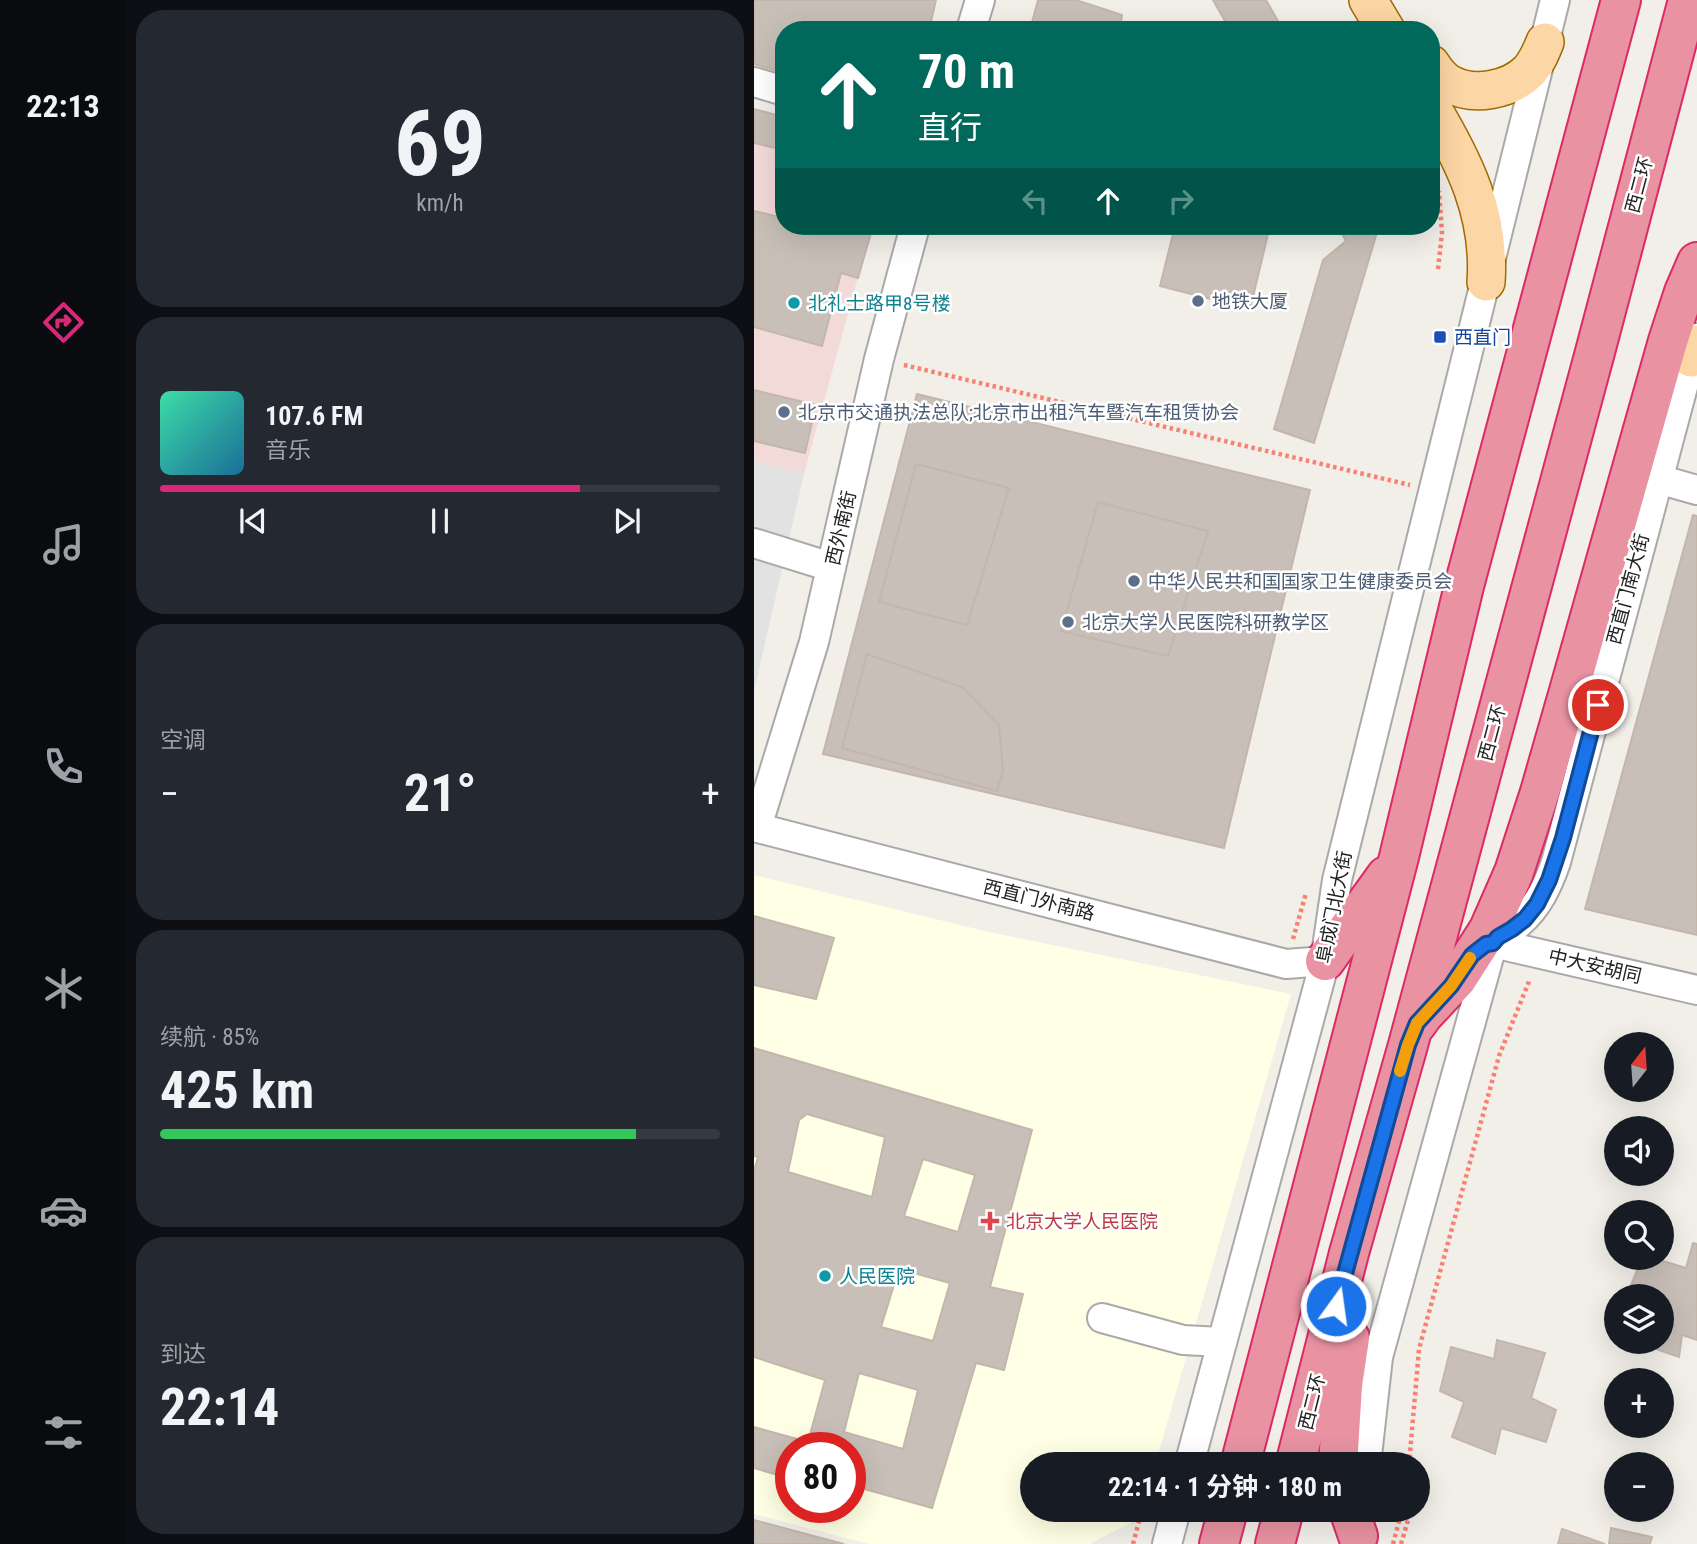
<!DOCTYPE html>
<html lang="zh">
<meta charset="utf-8">
<style>
body{margin:0;font-family:"Roboto Condensed","Noto Sans SC",sans-serif;background:#242831;color:#f1f3f6;height:100vh;display:flex;flex-direction:column;font-size:26px;white-space:nowrap}
*{box-sizing:border-box;margin:0}
p{font-size:23px;color:#9ea1a6}
.icon{flex:none;width:38px;height:38px;fill:none;stroke:currentColor;stroke-width:2;stroke-linecap:round;stroke-linejoin:round}
.map{position:relative;flex:1;overflow:hidden}
.details{display:flex;flex-direction:column;gap:10px;padding:10px;background:#0d0f14;width:628px}
.details>*{flex:none}
.hud{position:absolute;left:21px;top:21px;width:665px;height:214px;border-radius:28px;box-shadow:0 7px 28px #0002;background:#00695c;color:#fff;overflow:hidden}
.needle{width:46px;rotate:17deg}
.controls{position:absolute;left:850px;top:1032px;display:grid;gap:14px}
.controls a{display:grid;place-items:center;width:70px;height:70px;border-radius:50%;background:#171b24;box-shadow:0 7px 28px #0002;font-size:35px}
.speed{position:absolute;left:21px;top:1432px;display:flex;gap:14px;font-size:35px;font-weight:700;text-align:center}
.speed>*{display:grid;place-content:center;width:91px;height:91px;border-radius:50%;background:#171b24;box-shadow:0 7px 28px #0002;line-height:1}
.speed .limit{border:10px solid #d22;background:#fff;color:#111}
.pin{position:absolute;display:grid;place-items:center;width:60px;height:60px;color:#fff;margin:-30px;border:4px solid #fff;border-radius:50%;box-shadow:0 2px 7px #0007}
.me{position:absolute;width:77px;margin:-38px;rotate:14deg;stroke-linejoin:round;filter:drop-shadow(0 0 5px #0008)}
.turn{display:flex;align-items:center;gap:24px;height:147px;padding:0 28px;font-size:32px}
.turn .icon{width:91px;height:91px;stroke-width:2.5}
.turn b{display:block;font-size:49px;line-height:60px}
.lanes{display:flex;align-items:center;height:66px;padding:0 28px;background:#0003;justify-content:center;gap:35px;direction:ltr}
.lanes .off{opacity:.35}
.big{font-size:52px;font-weight:700;line-height:1.1}
.details .tile{flex:1;display:flex;flex-direction:column;justify-content:center;gap:10px;min-width:0;padding:0 24px;border-radius:28px;background:#242831}
.details .dial{align-items:center;gap:0}
.dial b{font-size:91px;line-height:1}
.song{display:flex;align-items:center;gap:21px}
.cover{width:84px;height:84px;border-radius:10px;background:linear-gradient(135deg,hsl(160 70% 55%),hsl(200 70% 35%))}
.played{height:7px;border-radius:4px;background:linear-gradient(90deg,#db2777 75%,#363941 75%)}
.keys{display:flex;justify-content:space-around;direction:ltr}
.heat{display:flex;justify-content:space-between;align-items:center;font-size:38px;direction:ltr}
.charge{height:10px;border-radius:5px;background:linear-gradient(90deg,#34c759 85%,#363941 0)}
.trip{position:absolute;left:266px;top:1452px;width:410px;height:70px;border-radius:35px;background:#171b24;box-shadow:0 7px 28px #0002;font-weight:700;line-height:70px;text-align:center}
main{display:flex;flex:1;min-height:0}
.tabs{display:flex;flex-direction:column;width:126px;justify-content:space-around;align-items:center;background:#090b0e;color:#9ea1a6}
.tabs .icon{width:49px;height:49px}
.tabs .current{color:#db2777}
.tabs b{font-size:32px;color:#f1f3f6}
.map>svg:first-child{display:block}
</style>
<main>
<nav class="tabs">
<b>22:13</b>
<svg class="icon current" aria-label="directions" viewBox="0 0 24 24"><path d="M12 3l9 9-9 9-9-9zM9 14v-3h6M13 9l2 2-2 2"/></svg>
<svg class="icon" aria-label="music" viewBox="0 0 24 24"><path d="M9 18V5l10-2v13"/><circle cx="6" cy="18" r="3"/><circle cx="16" cy="16" r="3"/></svg>
<svg class="icon" aria-label="phone" viewBox="0 0 24 24"><path d="M5 4h4l2 5-3 2q2 4 5 5l2-3 5 2v4C11 20 4 13 5 4z"/></svg>
<svg class="icon" aria-label="climate" viewBox="0 0 24 24"><path d="M12 3v18M4 7l16 10M4 17L20 7"/></svg>
<svg class="icon" aria-label="car" viewBox="0 0 24 24"><path d="M5 17H2v-5l4-1 3-4h7l3 4 3 1v5h-3M9 17h6M6 11h13"/><circle cx="7" cy="17" r="2"/><circle cx="17" cy="17" r="2"/></svg>
<svg class="icon" aria-label="filters" viewBox="0 0 24 24"><path d="M4 7h16M4 17h16"/><circle cx="9" cy="7" r="2"/><circle cx="15" cy="17" r="2"/></svg>
</nav>
<section class="details">
<div class="tile dial"><b>69</b><p>km/h</p></div>
<div class="tile">
<div class="song"><i class="cover"></i><div><b>107.6 FM</b><p>音乐</p></div></div>
<div class="played"></div>
<div class="keys"><svg class="icon" aria-label="previous" viewBox="0 0 24 24"><path d="M18 5L8 12l10 7zM5 5v14"/></svg><svg class="icon" aria-label="pause" viewBox="0 0 24 24"><path d="M8 5v14M16 5v14"/></svg><svg class="icon" aria-label="next" viewBox="0 0 24 24"><path d="M6 5l10 7-10 7zM19 5v14"/></svg></div>
</div>
<div class="tile"><p>空调</p>
<div class="heat"><a>−</a><b class="big">21°</b><a>+</a></div>
</div>
<div class="tile"><p>续航 · 85%</p><b class="big">425 km</b><div class="charge"></div></div>
<div class="tile"><p>到达</p><b class="big">22:14</b></div>
</section>
<div class="map">
<svg width="943" height="1544" viewBox="0 0 943 1544">
<rect width="100%" height="100%" fill="#f2efe9"/>
<!-- commercial -->
<path fill="#f2dad9" d="M0 109 30 117V226H118L50 474 0 461Z"/>
<!-- education -->
<path fill="#ffffe5" fill-rule="evenodd" d="M0 875 235 932 537 994 401 1465H278V1510H388L386 1518 335 1544H115L0 1514ZM37 1447H96V1507H37Z"/>
<!-- parking -->
<path fill="#e2e2e2" d="M0 461 50 474 0 691Z"/>
<!-- building -->
<g fill="#c7bfb8" stroke="#c4b6ab" stroke-width="2" fill-rule="evenodd">
<path d="M0 0H182L175 30H30V73L0 64Z"/>
<path d="M284 0H322L368 15 366 30H276Z"/>
<path d="M459 0H512L529 30H476Z"/>
<path d="M0 109 30 117V150L0 143Z"/>
<path d="M0 211 30 218V226H119L104 278 87 273 68 346 0 327Z"/>
<path d="M421 226H516L496 309 406 286Z"/>
<path d="M584 226H623L624 229 560 443 520 429 569 260 592 241Z"/>
<path d="M0 390 62 405 51 453 0 441Z"/>
<path d="M163 394 556 490 470 848 69 754Z"/>
<path d="M162 464 255 488 213 625 125 602Z"/>
<path d="M344 502 454 531 414 656 307 631Z"/>
<path d="M939 515 943 516V935L831 909Z"/>
<path d="M113 654 208 687 245 725 249 771 243 791 88 748Z"/>
<path d="M0 916 80 938 62 999 0 985Z"/>
<path d="M0 1048 278 1130 236 1287 269 1294 250 1370 222 1363 178 1508 96 1485V1447H37V1479L0 1468V1427L54 1442 71 1380 0 1357V1171L4 1157 0 1156ZM53 1114 131 1137 118 1197 34 1172 45 1120ZM169 1159 221 1175 204 1232 150 1216ZM145 1269 196 1283 179 1341 127 1327ZM105 1373 164 1390 149 1449 90 1432Z"/>
<path d="M939 1243 943 1244V1340L928 1335 925 1357 887 1344 888 1342H908V1297H878L873 1295 888 1258H899L932 1268Z"/>
<path d="M743 1340 791 1353 777 1398 802 1410 792 1442 747 1428 741 1454 698 1437 710 1402 686 1391 697 1347 740 1359Z"/>
<path d="M0 1520 90 1544H0Z"/>
<path d="M857 1528 898 1537 896 1544H855Z"/>
<path d="M808 1529 851 1544H804Z"/>
</g>
<g fill="none" stroke-linecap="round" stroke-linejoin="round">
<defs>
<g id="minor">
<path d="M217 30 226 0"/>
<path d="M0 82 30 91"/>
<path d="M904 479 943 490"/>
<path d="M0 543 77 567"/>
<path d="M0 827 532 964 571 961"/>
<path d="M3 827 60 642 125 359 161 226"/>
<path d="M739 943C746 934 757 931 765 923 784 907 794 885 802 862L942 338"/>
<path d="M739 943 943 990"/>
<path d="M348 1318 429 1340 468 1342"/>
<path d="M435 1465 571 961 583 880 801 0"/>
<path d="M612 1465 624 1357 741 935"/>
<path d="M413 1544 422 1510"/>
</g>
<g id="major">
<path d="M614 0 632 30"/>
<path d="M677 64C682 72 687 79 696 84 720 97 756 90 775 71 783 62 787 52 791 42"/>
<path d="M677 106C710 161 737 215 732 282"/>
<path d="M937 358 943 344"/>
</g>
<g id="highway">
<path d="M571 961 632 876"/>
<path d="M662 1025 670 1014 703 979 735 929 760 872 786 792 815 691 914 341 930 292 943 262"/>
<path d="M486 1465 645 857 710 586 867 0"/>
<path d="M541 1465 595 1253 654 1045 841 352 934 0"/>
<path d="M584 1465 589 1385 596 1338"/>
<path d="M595 1510 604 1536"/>
<path d="M465 1544 474 1510"/>
<path d="M521 1544 530 1510"/>
</g>
</defs>
<!-- minor casing -->
<use href="#minor" stroke="#a9a9a9" stroke-width="32"/>
<!-- major casing -->
<use href="#major" stroke="#a06b00" stroke-width="40"/>
<!-- highway casing -->
<use href="#highway" stroke="#dc2a67" stroke-width="42"/>
<!-- path -->
<g stroke="#fa8072" stroke-width="4.5" stroke-dasharray="3.5 3.5" stroke-linecap="butt">
<path d="M684 269 688 233 685 191"/>
<path d="M150 365 656 485"/>
<path d="M539 939 552 893"/>
<path d="M655 1465 665 1349 745 1056 776 979"/>
<path d="M379 1544 388 1510"/>
<path d="M639 1544 648 1510"/>
<path d="M647 1544 657 1510"/>
</g>
<!-- minor -->
<use href="#minor" stroke="#fff" stroke-width="28"/>
<!-- major -->
<use href="#major" stroke="#fcd6a4" stroke-width="37"/>
<!-- highway -->
<use href="#highway" stroke="#e892a2" stroke-width="38"/>
</g>
<g fill="none" stroke-linecap="round" stroke-linejoin="round">
<defs>
<path id="route" d="M582 1306 654 1045 663 1023 697 986 718 955 732 944 739 943 744 937 758 929 771 919 783 904 795 880 809 838 844 705"/>
</defs>
<!-- route casing -->
<use href="#route" stroke="#114b97" stroke-width="18"/>
<!-- route -->
<use href="#route" stroke="#1a73e8" stroke-width="12"/>
<!-- slow -->
<path stroke="#f59e0b" stroke-width="12" d="M646 1071 654 1045 663 1023 697 986 716 958"/>
</g>
<!-- markers -->
<g fill="#5c6f8a" stroke="#fff" stroke-width="2.5">
<circle cx="444" cy="301" r="7"/>
<circle cx="30" cy="412" r="7"/>
<circle cx="380" cy="581" r="7"/>
<circle cx="314" cy="622" r="7"/>
</g>
<g fill="#0f9aa8" stroke="#fff" stroke-width="2.5">
<circle cx="40" cy="303" r="7"/>
<circle cx="71" cy="1276" r="7"/>
</g>
<rect fill="#1a4fb4" stroke="#fff" stroke-width="2.5" x="679" y="330" width="14" height="14" rx="3.5"/>
<path fill="#e0444e" stroke="#fff" stroke-width="2.5" d="M232.5 1210.5h7v7h7v7h-7v7h-7v-7h-7v-7h7z"/>
<g text-anchor="middle" dominant-baseline="central" stroke-width="5" stroke-linejoin="round" paint-order="stroke">
<!-- street labels -->
<g font-size="19" fill="#222" stroke="#fff">
<text transform="translate(885 185) rotate(-75)">西二环</text>
<text transform="translate(87 528) rotate(-77)">西外南街</text>
<text transform="translate(874 589) rotate(-75)">西直门南大街</text>
<text transform="translate(738 733) rotate(-75)">西二环</text>
<text transform="translate(285 900) rotate(14)">西直门外南路</text>
<text transform="translate(580 907) rotate(-79)">阜成门北大街</text>
<text transform="translate(841 966) rotate(13)">中大安胡同</text>
<text transform="translate(558 1402) rotate(-76)">西二环</text>
</g>
<!-- service labels -->
<g font-size="19" fill="#4e5e75" stroke="#fff" text-anchor="start">
<text x="458" y="301">地铁大厦</text>
<text x="44" y="412">北京市交通执法总队;北京市出租汽车暨汽车租赁协会</text>
<text x="394" y="581">中华人民共和国国家卫生健康委员会</text>
<text x="328" y="622">北京大学人民医院科研教学区</text>
</g>
<!-- culture labels -->
<g font-size="19" fill="#0d838f" stroke="#fff" text-anchor="start">
<text x="54" y="303">北礼士路甲8号楼</text>
<text x="85" y="1276">人民医院</text>
</g>
<!-- transit labels -->
<g font-size="19" fill="#164399" stroke="#fff" text-anchor="start">
<text x="700" y="337">西直门</text>
</g>
<!-- health labels -->
<g font-size="19" fill="#be3a42" stroke="#fff" text-anchor="start">
<text x="252" y="1221">北京大学人民医院</text>
</g>
</g>
</svg>
<div class="controls">
<a><svg class="needle" viewBox="-14 -14 28 28"><path d="M0-13l5 13h-10z" fill="#e53935"/><path d="M0 13l5-13h-10z" fill="#9ea1a6"/></svg></a>
<a><svg class="icon" aria-label="sound" viewBox="0 0 24 24"><path d="M4 9h4l5-4v14l-5-4H4zM17 9q2 3 0 6"/></svg></a>
<a><svg class="icon" aria-label="search" viewBox="0 0 24 24"><circle cx="10" cy="10" r="6"/><path d="M15 15l6 6"/></svg></a>
<a><svg class="icon" aria-label="layers" viewBox="0 0 24 24"><path d="M12 4l9 5-9 5-9-5zM3 14l9 5 9-5"/></svg></a>
<a>+</a>
<a>−</a>
</div>
<div class="speed"><div class="limit">80</div></div>
<div class="pin" style="left:844px;top:705px;background:#d93025"><svg class="icon" aria-label="arrive" viewBox="0 0 24 24"><path d="M6 21V4h12l-3 4 3 4H6"/></svg></div>
<svg class="me" style="left:582px;top:1306px" viewBox="-20 -20 40 40"><circle r="17" fill="#1a73e8" stroke="#fff" stroke-width="3"/><path d="M0-11L8 9 0 5-8 9z" fill="#fff"/></svg>
<div class="trip">22:14 · 1 分钟 · 180 m</div>
<div class="hud">
<div class="turn"><svg class="icon" aria-label="ahead" viewBox="0 0 24 24"><path d="M12 20V5M6 11l6-6 6 6"/></svg><div><b>70 m</b>直行</div></div>
<div class="lanes"><svg class="icon off" aria-label="left" viewBox="0 0 24 24"><path d="M17 20v-9H6M10 6l-5 5 5 5"/></svg><svg class="icon" aria-label="ahead" viewBox="0 0 24 24"><path d="M12 20V5M6 11l6-6 6 6"/></svg><svg class="icon off" aria-label="right" viewBox="0 0 24 24"><path d="M7 20v-9h11M14 6l5 5-5 5"/></svg></div>
</div>
</div>
</main>
